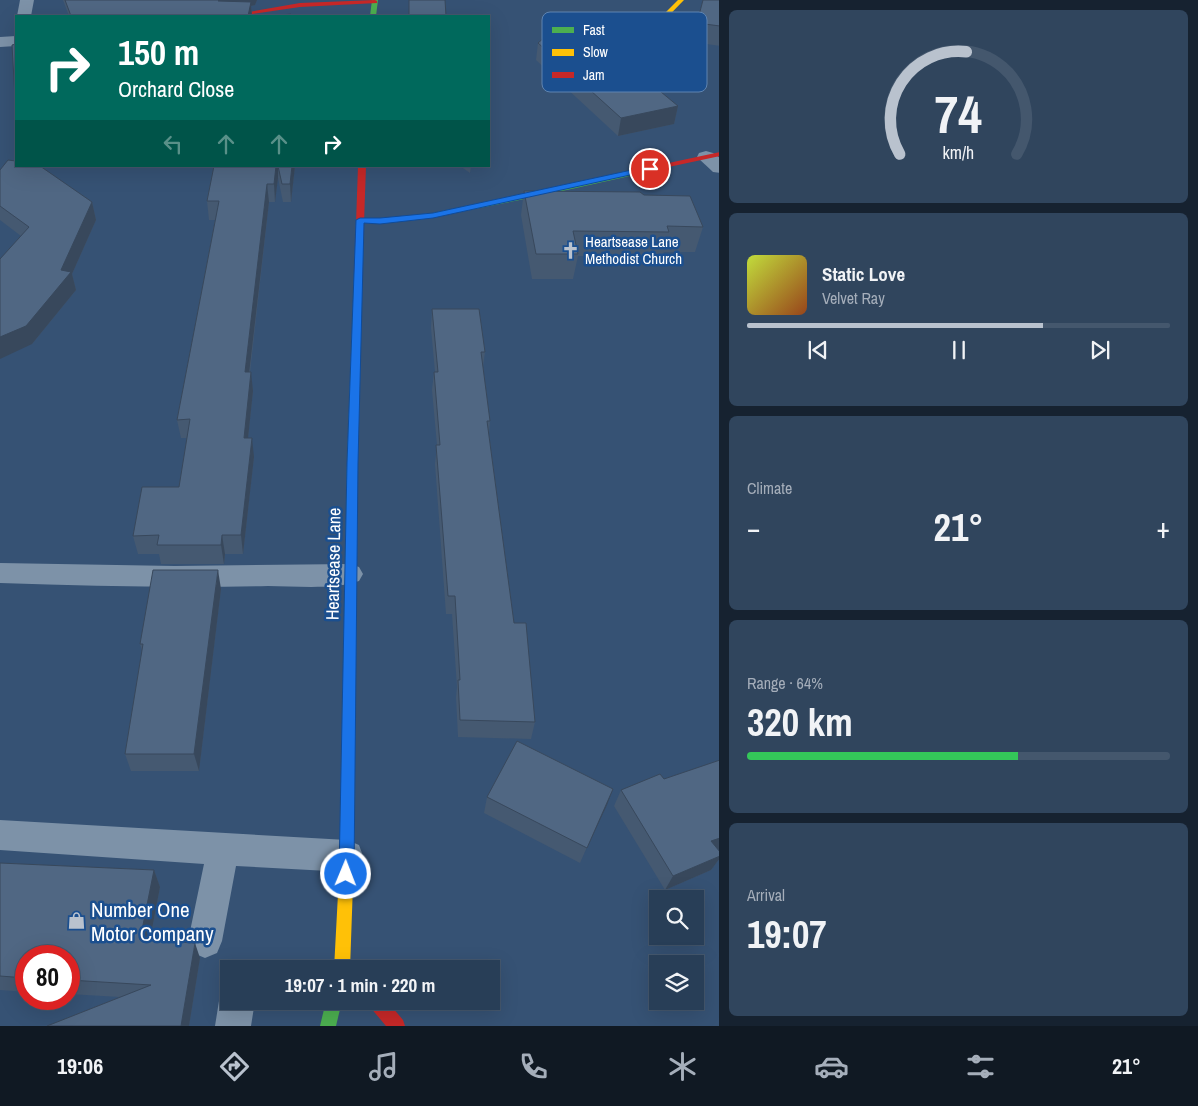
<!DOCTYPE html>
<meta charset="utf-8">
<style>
body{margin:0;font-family:"Archivo Narrow",sans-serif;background:#30455d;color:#f1f3f6;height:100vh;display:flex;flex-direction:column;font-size:19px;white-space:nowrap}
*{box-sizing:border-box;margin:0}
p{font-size:16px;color:#a5aeba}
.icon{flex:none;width:28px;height:28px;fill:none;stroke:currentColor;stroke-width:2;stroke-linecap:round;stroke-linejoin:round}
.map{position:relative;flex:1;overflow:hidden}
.sheet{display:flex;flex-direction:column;gap:10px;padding:10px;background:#162230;width:479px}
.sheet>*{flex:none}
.guide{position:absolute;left:15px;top:15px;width:475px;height:152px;border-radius:0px;box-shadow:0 5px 20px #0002,0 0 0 1px #44576d;background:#00695c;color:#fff;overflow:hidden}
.tools{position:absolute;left:649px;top:890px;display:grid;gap:10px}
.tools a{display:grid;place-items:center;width:55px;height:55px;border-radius:0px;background:#283e57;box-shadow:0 5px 20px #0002,0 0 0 1px #44576d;font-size:25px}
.speed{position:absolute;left:15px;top:945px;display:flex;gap:10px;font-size:25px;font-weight:700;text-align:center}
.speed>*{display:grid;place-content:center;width:65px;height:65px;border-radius:50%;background:#283e57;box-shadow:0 5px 20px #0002,0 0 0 1px #44576d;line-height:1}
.speed .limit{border:8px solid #d22;background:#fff;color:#111}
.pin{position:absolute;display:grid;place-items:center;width:42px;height:42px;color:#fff;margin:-21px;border:2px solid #fff;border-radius:50%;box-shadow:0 1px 5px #0007}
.me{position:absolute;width:55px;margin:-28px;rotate:1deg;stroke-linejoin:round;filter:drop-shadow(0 0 4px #0008)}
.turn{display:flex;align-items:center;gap:18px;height:105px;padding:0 20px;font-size:22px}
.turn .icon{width:65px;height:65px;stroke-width:2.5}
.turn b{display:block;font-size:35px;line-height:42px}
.lanes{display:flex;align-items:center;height:48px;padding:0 20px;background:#0003;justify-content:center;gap:25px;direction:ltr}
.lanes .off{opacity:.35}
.big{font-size:38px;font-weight:700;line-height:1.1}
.sheet .tile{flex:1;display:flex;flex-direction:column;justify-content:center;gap:8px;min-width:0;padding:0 18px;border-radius:8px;background:#30455d}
.sheet .dial{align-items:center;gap:0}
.dial svg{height:130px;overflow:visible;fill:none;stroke:#44576d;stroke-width:7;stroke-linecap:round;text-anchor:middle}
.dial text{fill:#f1f3f6;stroke:none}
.song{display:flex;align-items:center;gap:15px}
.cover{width:60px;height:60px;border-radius:8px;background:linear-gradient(135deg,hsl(70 70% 55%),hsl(20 70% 35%))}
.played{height:5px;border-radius:2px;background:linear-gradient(90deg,#b9c2ce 70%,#44576d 70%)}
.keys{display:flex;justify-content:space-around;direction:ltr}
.heat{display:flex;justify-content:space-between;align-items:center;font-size:28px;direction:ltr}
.charge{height:8px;border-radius:4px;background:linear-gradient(90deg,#34c759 64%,#44576d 0)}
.trip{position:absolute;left:220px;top:960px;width:280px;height:50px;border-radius:0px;background:#283e57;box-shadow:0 5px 20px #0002,0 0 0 1px #44576d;font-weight:700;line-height:50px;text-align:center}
.menu{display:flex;height:80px;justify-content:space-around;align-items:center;background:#101923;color:#a5aeba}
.menu .icon{width:35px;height:35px}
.menu .on{color:#b9c2ce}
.menu b{font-size:22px;color:#f1f3f6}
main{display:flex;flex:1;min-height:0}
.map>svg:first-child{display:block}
</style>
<main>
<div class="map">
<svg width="720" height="1026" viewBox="0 0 720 1026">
<rect width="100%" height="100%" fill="#365274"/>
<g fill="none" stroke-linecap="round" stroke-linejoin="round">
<!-- lane -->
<g fill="#7d92a8" fill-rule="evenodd">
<path d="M0 563 175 566 350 564 359 567 363 574 359 581C334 590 295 586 268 586 179 588 89 586 0 583Z"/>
<path d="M0 820 347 840 359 845 363 856 359 867 347 872 236 866 222 941 217 953 205 958 193 953 188 941 204 864 0 850Z"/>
<path d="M229 986V1001H255L251 1026H215L219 1001 224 988Z"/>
</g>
<!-- street -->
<g fill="#7d92a8" fill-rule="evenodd">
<path d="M20 0H34L31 16H17Z"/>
<path d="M16 36V46L0 47V37Z"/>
<path d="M640 37 646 39 668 54 670 57 668 60H656L634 45 632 42 634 39Z"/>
<path d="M706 151 713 153 720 158V173L713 172 697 157 699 153Z"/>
</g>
<!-- fast -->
<g fill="#4caf50" fill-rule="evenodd">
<path d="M372 0H378L376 16H370Z"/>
<path d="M631 171 635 173 634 175C597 183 376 235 356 220L360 218 380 219 433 213Z"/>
<path d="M358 278 362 281 357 463 355 681 354 685 349 687 344 685 343 681 347 463 354 281Z"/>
<path d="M326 1001H342L336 1026H320Z"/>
</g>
<!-- slow -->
<g fill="#ffc107" fill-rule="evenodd">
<path d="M678 0H684L642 43 610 49 607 47 638 40Z"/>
<path d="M349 675 354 677 355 681 354 856 350 969H334L340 856 343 681 344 677Z"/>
</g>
<!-- jam -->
<g fill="#c62828" fill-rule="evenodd">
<path d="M375 0 377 1V3L300 7 239 16H226L300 3Z"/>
<path d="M720 152V156L631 175 627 173 631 171Z"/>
<path d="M358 166H366L362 281 358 284 354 281Z"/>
<path d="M368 1001H387L403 1020 405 1026H386L370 1007Z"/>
</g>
</g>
<!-- wall -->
<g fill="#455971">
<path d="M63 0H257L255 5 251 6 252 16H69Z"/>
<path d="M703 0H720V46L692 42Z"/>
<path d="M538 43 678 106 674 124 618 136 536 60Z"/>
<path d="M214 166H295L291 202H283L278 178 275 202H269L250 372 253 391 248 438 254 457 243 554H225L224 564H161L159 554H138L133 536 179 487 187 438H181L177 420 215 220H209L207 201Z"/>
<path d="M460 166H471L470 173Z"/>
<path d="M0 170 92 202 96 220 72 274 76 290 32 344 21 236 0 220Z"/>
<path d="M524 191 644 195 703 227 695 252H664L662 257 578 256 573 279H532L521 215Z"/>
<path d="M432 309 485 352 483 367 490 421 489 434 514 623 535 722 531 739 458 737 456 697 457 687 452 614H446L435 464 437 445 432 390 434 372H435L431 328Z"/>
<path d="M221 589 199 771H131L125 754 142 651 140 644Z"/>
<path d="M613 789 580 863 484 813 487 797Z"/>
<path d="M621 790 718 850 720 852V858L711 870 665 890 614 806Z"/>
<path d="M0 863 154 870 160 887 150 940 200 958 189 1026H47L120 997 69 994V956H26V992L0 990Z"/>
</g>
<!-- shaded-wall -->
<g fill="#38485c">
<path d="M219 0H257L255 5 251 6 252 16H248L218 1Z"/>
<path d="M678 106 674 124 618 136 621 118Z"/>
<path d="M276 166H278V178L275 202 274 184Z"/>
<path d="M292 166H295L291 202 290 184Z"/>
<path d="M267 184 269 202 247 391 245 372Z"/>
<path d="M92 202 96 220 72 274 76 290 32 344 0 359V337L61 270Z"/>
<path d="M251 372 253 391 246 457 244 438Z"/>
<path d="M252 438 254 457 243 554 241 535Z"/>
<path d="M222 535 225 554 224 564 221 545Z"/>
<path d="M218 570 221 589 199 771 194 754Z"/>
<path d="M613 789 607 805 580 863 587 848Z"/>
<path d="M720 838V849L702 856 711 841Z"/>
<path d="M720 856V858L711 870 665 890 673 876Z"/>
<path d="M154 870 160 887 147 955 140 940Z"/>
<path d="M195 943 200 958 189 1026H181Z"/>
</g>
<!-- building -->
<g fill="#506783" stroke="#38485c">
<path d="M65 0H219L218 1 251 2 248 16H71Z"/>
<path d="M409 0H445L446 16H409Z"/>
<path d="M703 0H720V26L697 23Z"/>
<path d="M291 14 292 16H270Z"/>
<path d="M569 16 678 106 621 118 538 43Z"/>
<path d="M16 44V98H15L12 45Z"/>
<path d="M8 160 16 161V166H40L92 202 61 270 71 272 26 326 0 337V259L29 227 0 206V170Z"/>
<path d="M214 166H276L274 184H267L245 372H251L244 438H252L241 535H222L221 545H157L159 535 133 536 142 487H179L190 419 177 420 219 201H207Z"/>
<path d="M278 166H292L290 184H282Z"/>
<path d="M524 191 640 192 644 195 690 196 703 227 667 226 669 232 573 231 578 254H536Z"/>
<path d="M432 309H479L485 352H481L490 421H487L514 623H526L535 722 460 720 458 680H460L455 596H448L436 445H440L434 372H438Z"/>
<path d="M153 570H218L194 754H125L143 644H140Z"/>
<path d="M517 741 613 789 587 848 487 797Z"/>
<path d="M720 760V838L711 841 720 852V856L673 876 621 790 660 774 664 779Z"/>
<path d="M0 863 154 870 140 940 195 943 181 1026H47L151 985 69 980V956H26V978L0 976Z"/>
</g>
<!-- route -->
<path fill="#1a73e8" stroke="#114b97" d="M650 166 654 169 653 170 433 218 380 224 364 223 358 463 354 874 351 879 346 881 341 879 339 874 347 463 356 220 360 218H380L433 213Z"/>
<!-- icons -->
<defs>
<symbol id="church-bare" viewBox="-9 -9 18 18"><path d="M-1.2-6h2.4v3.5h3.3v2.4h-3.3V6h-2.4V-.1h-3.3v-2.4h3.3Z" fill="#b9c2ce" stroke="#1b4f8f" stroke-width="2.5" paint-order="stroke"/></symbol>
<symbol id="shop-bare" viewBox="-9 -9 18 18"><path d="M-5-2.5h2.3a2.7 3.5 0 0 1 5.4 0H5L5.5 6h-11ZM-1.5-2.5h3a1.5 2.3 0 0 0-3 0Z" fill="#b9c2ce" stroke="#1b4f8f" stroke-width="2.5" paint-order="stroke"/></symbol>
</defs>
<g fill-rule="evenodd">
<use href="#church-bare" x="558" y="238" width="25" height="25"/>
<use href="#shop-bare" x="64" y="908" width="25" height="25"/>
</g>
<g text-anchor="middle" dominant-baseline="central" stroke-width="5" stroke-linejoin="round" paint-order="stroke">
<!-- far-poi labels -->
<g font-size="15" fill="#fff" stroke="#1b4f8f" text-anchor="start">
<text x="585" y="241">Heartsease Lane<tspan x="585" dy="17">Methodist Church</tspan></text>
</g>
<!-- street labels -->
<g font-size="18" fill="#fff" stroke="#1b4f8f">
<text transform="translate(333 564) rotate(-89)">Heartsease Lane</text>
</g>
<!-- near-poi labels -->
<g font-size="21" fill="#fff" stroke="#1b4f8f" text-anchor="start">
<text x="91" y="909">Number One<tspan x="91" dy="24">Motor Company</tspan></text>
</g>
</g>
<!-- legend -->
<rect x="542" y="12" width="165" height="80" rx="8" fill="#1b4f8f" stroke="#5f84b1" stroke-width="1"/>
<rect x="552" y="27" width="22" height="6" fill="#4caf50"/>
<rect x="552" y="49" width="22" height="7" fill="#ffc107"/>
<rect x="552" y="72" width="22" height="6" fill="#c62828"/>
<g font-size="14" fill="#fff">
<text x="583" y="35">Fast</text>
<text x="583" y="57">Slow</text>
<text x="583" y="80">Jam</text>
</g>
</svg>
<div class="tools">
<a><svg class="icon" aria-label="search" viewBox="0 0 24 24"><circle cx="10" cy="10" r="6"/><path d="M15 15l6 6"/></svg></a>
<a><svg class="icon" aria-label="layers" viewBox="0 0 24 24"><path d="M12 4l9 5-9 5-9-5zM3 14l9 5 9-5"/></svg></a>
</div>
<div class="speed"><div class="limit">80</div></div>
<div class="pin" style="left:650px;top:169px;background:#d93025"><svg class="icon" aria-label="arrive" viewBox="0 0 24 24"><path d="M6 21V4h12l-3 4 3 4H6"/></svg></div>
<svg class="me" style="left:346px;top:874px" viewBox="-20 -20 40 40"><circle r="17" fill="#1a73e8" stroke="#fff" stroke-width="3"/><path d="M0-11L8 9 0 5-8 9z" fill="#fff"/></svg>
<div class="trip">19:07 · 1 min · 220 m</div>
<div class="guide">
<div class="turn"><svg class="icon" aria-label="right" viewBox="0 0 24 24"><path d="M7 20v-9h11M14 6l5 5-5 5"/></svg><div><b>150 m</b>Orchard Close</div></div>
<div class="lanes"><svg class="icon off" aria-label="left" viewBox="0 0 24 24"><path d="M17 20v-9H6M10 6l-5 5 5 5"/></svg><svg class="icon off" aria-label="ahead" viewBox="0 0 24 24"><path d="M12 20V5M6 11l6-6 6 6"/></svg><svg class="icon off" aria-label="ahead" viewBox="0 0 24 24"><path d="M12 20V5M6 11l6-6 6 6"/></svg><svg class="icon" aria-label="right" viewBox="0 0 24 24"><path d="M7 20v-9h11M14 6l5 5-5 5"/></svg></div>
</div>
</div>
<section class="sheet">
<div class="tile dial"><svg viewBox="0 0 100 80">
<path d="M14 69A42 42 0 1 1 86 69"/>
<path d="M14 69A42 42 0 0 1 55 6" stroke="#b9c2ce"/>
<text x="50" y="56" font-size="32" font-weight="700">74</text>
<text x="50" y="72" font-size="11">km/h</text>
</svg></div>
<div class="tile">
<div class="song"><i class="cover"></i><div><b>Static Love</b><p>Velvet Ray</p></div></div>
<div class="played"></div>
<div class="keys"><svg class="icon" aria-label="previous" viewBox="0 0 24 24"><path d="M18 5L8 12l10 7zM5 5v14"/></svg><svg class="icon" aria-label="pause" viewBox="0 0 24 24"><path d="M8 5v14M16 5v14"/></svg><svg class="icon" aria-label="next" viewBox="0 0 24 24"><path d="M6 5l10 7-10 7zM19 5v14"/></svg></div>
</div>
<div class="tile"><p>Climate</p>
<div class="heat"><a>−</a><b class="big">21°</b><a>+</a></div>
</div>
<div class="tile"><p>Range · 64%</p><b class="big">320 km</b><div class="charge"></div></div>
<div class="tile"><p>Arrival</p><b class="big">19:07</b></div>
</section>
</main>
<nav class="menu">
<b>19:06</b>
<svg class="icon on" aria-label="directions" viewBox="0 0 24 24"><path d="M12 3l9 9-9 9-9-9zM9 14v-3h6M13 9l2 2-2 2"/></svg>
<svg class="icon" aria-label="music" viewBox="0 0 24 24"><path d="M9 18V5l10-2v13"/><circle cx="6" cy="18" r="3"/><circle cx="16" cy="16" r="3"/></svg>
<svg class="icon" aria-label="phone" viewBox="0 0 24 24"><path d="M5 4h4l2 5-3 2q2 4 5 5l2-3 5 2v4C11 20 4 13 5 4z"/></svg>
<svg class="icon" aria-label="climate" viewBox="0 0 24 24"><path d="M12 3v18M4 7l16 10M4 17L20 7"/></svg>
<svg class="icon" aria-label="car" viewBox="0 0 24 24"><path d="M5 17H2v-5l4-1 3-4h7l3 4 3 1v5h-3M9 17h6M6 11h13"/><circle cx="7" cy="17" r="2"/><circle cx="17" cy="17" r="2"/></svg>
<svg class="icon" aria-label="filters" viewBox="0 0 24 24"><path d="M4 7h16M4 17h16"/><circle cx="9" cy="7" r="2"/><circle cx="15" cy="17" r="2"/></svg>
<b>21°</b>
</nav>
